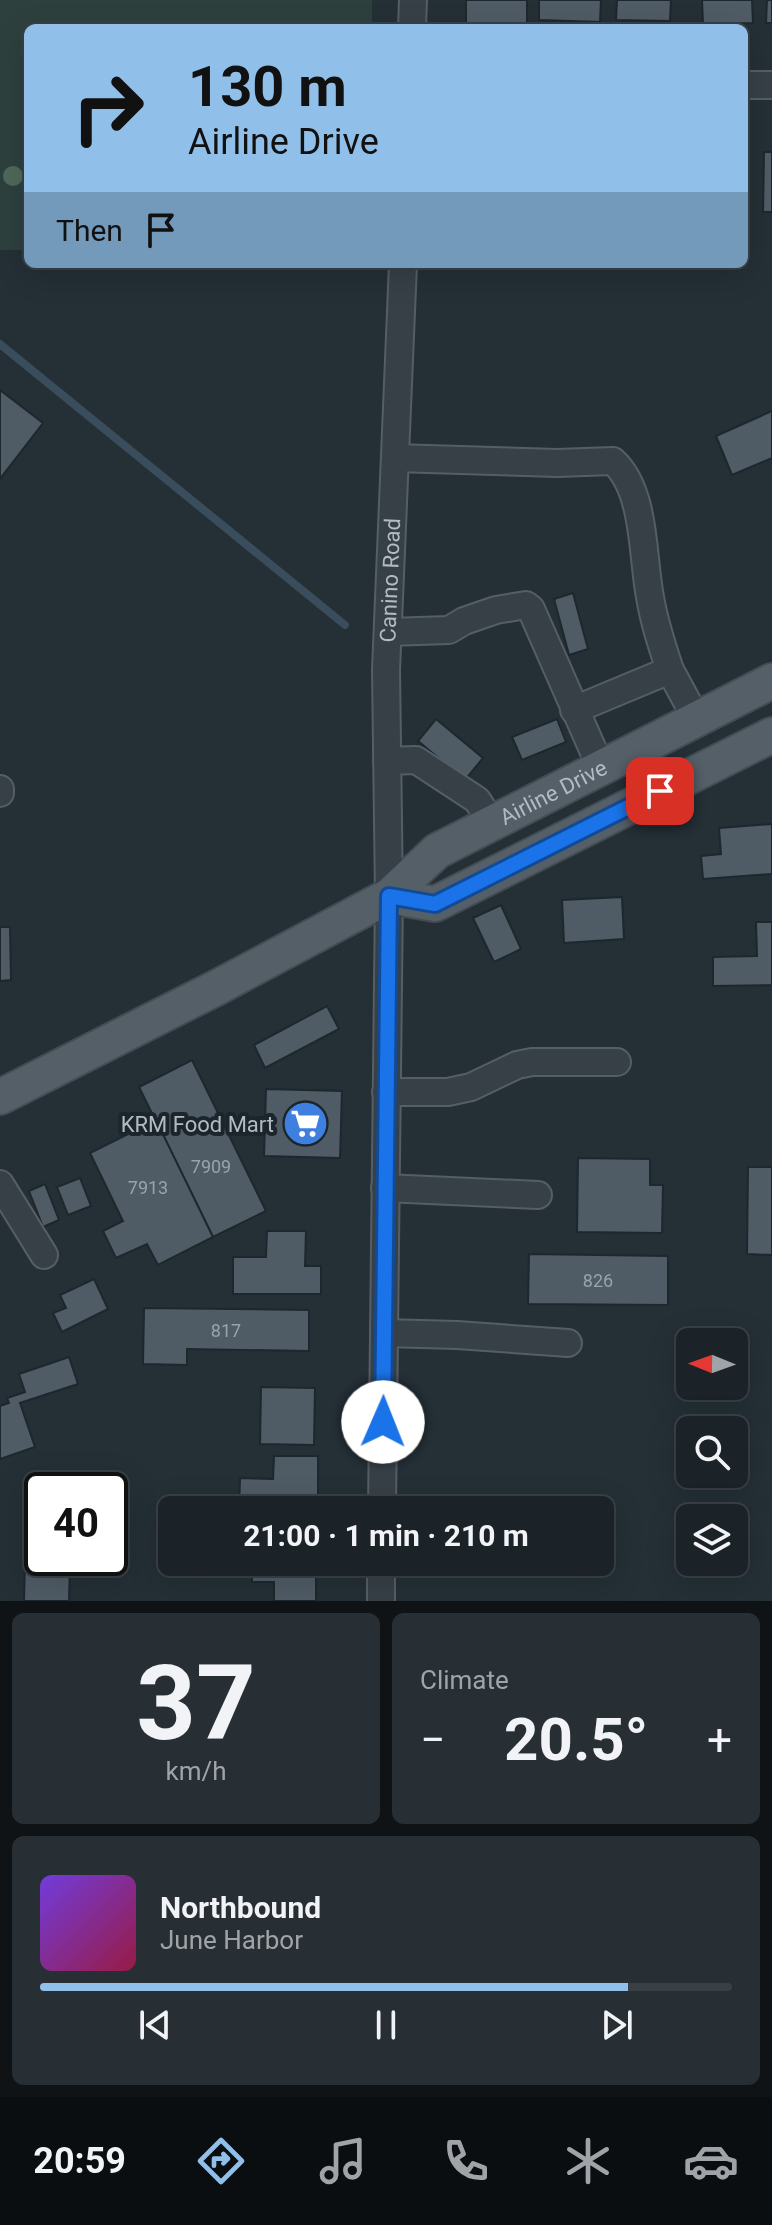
<!DOCTYPE html>
<meta charset="utf-8">
<style>
body{margin:0;font-family:Roboto,sans-serif;background:#282f34;color:#f1f3f6;height:100vh;display:flex;flex-direction:column;font-size:30px;white-space:nowrap}
*{box-sizing:border-box;margin:0}
p{font-size:26px;color:#a0a4a8}
.icon{flex:none;width:44px;height:44px;fill:none;stroke:currentColor;stroke-width:2;stroke-linecap:round;stroke-linejoin:round}
.map{position:relative;height:1601px;overflow:hidden}
.sheet{display:flex;flex-direction:column;gap:12px;padding:12px;background:#0f1316;flex:1}
.sheet>*{flex:none}
.guide{position:absolute;left:24px;top:24px;width:724px;height:244px;border-radius:12px;box-shadow:0 8px 32px #0002,0 0 0 2px #394045;background:#90c0ea;color:#111;overflow:hidden}
.needle{width:52px;rotate:271deg}
.buttons{position:absolute;left:676px;top:1328px;display:grid;gap:16px}
.buttons a{display:grid;place-items:center;width:72px;height:72px;border-radius:12px;background:#1b2328;box-shadow:0 8px 32px #0002,0 0 0 2px #394045;font-size:40px}
.speed{position:absolute;left:24px;top:1472px;display:flex;gap:16px;font-size:40px;font-weight:700;text-align:center}
.speed>*{display:grid;place-content:center;width:104px;height:104px;border-radius:50%;background:#1b2328;box-shadow:0 8px 32px #0002,0 0 0 2px #394045;line-height:1}
.speed .limit{border:4px solid #111;border-radius:12px;background:#fff;color:#111}
.pin{position:absolute;display:grid;place-items:center;width:68px;height:68px;color:#fff;margin:-34px;border-radius:16px;box-shadow:0 4px 12px #0006}
.me{position:absolute;width:88px;margin:-44px;rotate:1deg;stroke-linejoin:round;filter:drop-shadow(0 0 6px #0008)}
.turn{display:flex;align-items:center;gap:28px;height:168px;padding:0 32px;font-size:36px}
.turn .icon{width:104px;height:104px;stroke-width:2.5}
.turn b{display:block;font-size:56px;line-height:68px}
.then{display:flex;align-items:center;height:76px;padding:0 32px;background:#0003;gap:16px;font-size:30px}
.big{font-size:60px;font-weight:700;line-height:1.1}
.sheet .card{flex:1;display:flex;flex-direction:column;justify-content:center;gap:12px;min-width:0;padding:0 28px;border-radius:12px;background:#282f34}
.sheet .dial{align-items:center;gap:0}
.dial b{font-size:104px;line-height:1}
.song{display:flex;align-items:center;gap:24px}
.cover{width:96px;height:96px;border-radius:12px;background:linear-gradient(135deg,hsl(260 70% 55%),hsl(340 70% 35%))}
.played{height:8px;border-radius:4px;background:linear-gradient(90deg,#90c0ea 85%,#394045 85%)}
.keys{display:flex;justify-content:space-around;direction:ltr}
.heat{display:flex;justify-content:space-between;align-items:center;font-size:44px;direction:ltr}
.sheet .tiles{flex:1;display:grid;gap:12px;grid-template-columns:1fr 1fr}
.card:last-child{grid-column:span 2}
.trip{position:absolute;left:158px;top:1496px;width:456px;height:80px;border-radius:12px;background:#1b2328;box-shadow:0 8px 32px #0002,0 0 0 2px #394045;font-weight:700;line-height:80px;text-align:center}
.tabs{display:flex;height:128px;justify-content:space-around;align-items:center;background:#0b0e10;color:#a0a4a8}
.tabs .icon{width:56px;height:56px}
.tabs .on{color:#90c0ea}
.tabs b{font-size:36px;color:#f1f3f6}
.map>svg:first-child{display:block}
</style>
<div class="map">
<svg width="772" height="1601" viewBox="0 0 772 1601">
<rect width="100%" height="100%" fill="#242f36"/>
<!-- green -->
<path fill="#2d403d" d="M0 0H372V28H28V250H0Z"/>
<g fill="none" stroke-linecap="round" stroke-linejoin="round">
<!-- stream -->
<path stroke="#3a4d5c" stroke-width="8" d="M0 344 345 625"/>
</g>
<!-- building -->
<g fill="#4f5b65" stroke="#1e272e" stroke-width="2">
<path d="M466 0H527V24H489V28H466Z"/>
<path d="M539 0H601L600 22 539 20Z"/>
<path d="M617 0H671L670 21 616 20Z"/>
<path d="M702 0H752L753 23 703 24Z"/>
<path d="M767 0H772V23H766Z"/>
<path d="M764 152H772V212H763Z"/>
<rect x="744" y="156" width="2" height="40"/>
<path d="M0 390 43 423 0 479Z"/>
<path d="M772 411V458L732 475 716 436Z"/>
<path d="M573 593 588 649 569 655 554 599Z"/>
<path d="M436 719 483 758 465 780 418 741Z"/>
<path d="M557 719 566 742 522 760 512 737Z"/>
<path d="M772 824V874L703 879 701 856 721 854 719 828Z"/>
<path d="M622 897 624 939 564 943 562 900Z"/>
<path d="M501 905 521 949 494 962 473 918Z"/>
<path d="M756 922H772V985L713 986V957L757 956Z"/>
<path d="M0 927H10L11 980 0 981Z"/>
<path d="M327 1006 339 1029 265 1068 254 1045Z"/>
<path d="M192 1060 266 1211 213 1237 139 1087Z"/>
<path d="M266 1089 342 1091 340 1158 264 1156Z"/>
<path d="M156 1120 213 1237 158 1265 147 1244 116 1258 103 1231 123 1221 90 1153Z"/>
<path d="M578 1158 650 1159V1185H663L662 1233 577 1232Z"/>
<path d="M748 1167H772V1255L747 1254Z"/>
<path d="M80 1178 91 1206 68 1215 57 1187Z"/>
<path d="M45 1184 59 1220 43 1227 29 1191Z"/>
<path d="M267 1231H306L305 1266H321V1294H233V1257H266Z"/>
<path d="M529 1254 668 1256V1305L528 1304Z"/>
<path d="M94 1279 108 1309 62 1332 53 1313 66 1308 60 1295Z"/>
<path d="M144 1308 309 1310V1351L187 1349V1365L143 1364Z"/>
<path d="M69 1357 78 1384 20 1403 35 1447 0 1459V1406L9 1403 7 1398 25 1392 19 1374Z"/>
<path d="M261 1387 315 1388 314 1445 260 1444Z"/>
<path d="M274 1456H318V1510H239L240 1478 273 1479Z"/>
<path d="M25 1560 70 1561 69 1601H24Z"/>
<path d="M252 1562H316V1601H274V1582H252Z"/>
</g>
<g fill="none" stroke-linecap="round" stroke-linejoin="round">
<defs>
<g id="minor">
<path d="M412 28 413 0"/>
<path d="M744 85H772"/>
<path d="M395 458 557 463 613 461C646 491 642 556 650 597 654 622 662 646 670 670"/>
<path d="M388 632 449 630 464 621 496 610 526 605 531 609 601 768"/>
<path d="M574 710 670 670 697 720"/>
<path d="M387 761 416 760 477 800 492 823"/>
<path d="M0 789V793"/>
<path d="M386 1092H448L471 1087 517 1065 532 1062H617"/>
<path d="M0 1184 44 1255"/>
<path d="M385 1188 538 1195"/>
<path d="M384 1333 457 1335 568 1343"/>
<path id="s1" d="M382 1510 389 896 386 670 403 264"/>
<path d="M381 1601V1562"/>
</g>
<g id="major">
<path d="M389 896 435 904 772 735"/>
<path id="s2" d="M0 1097 218 987 389 896 437 851 772 681"/>
</g>
</defs>
<!-- minor casing -->
<use href="#minor" stroke="#555e65" stroke-width="30"/>
<!-- major casing -->
<use href="#major" stroke="#434c53" stroke-width="38"/>
<!-- minor -->
<use href="#minor" stroke="#374047" stroke-width="26"/>
<!-- major -->
<use href="#major" stroke="#555f67" stroke-width="34"/>
</g>
<!-- trees -->
<circle fill="#4f6859" cx="13" cy="176" r="10"/>
<g fill="none" stroke-linecap="round" stroke-linejoin="round">
<defs>
<path id="route" d="M383 1422 389 896 435 904 660 791"/>
</defs>
<!-- route casing -->
<use href="#route" stroke="#114b97" stroke-width="20"/>
<!-- route -->
<use href="#route" stroke="#1a73e8" stroke-width="14"/>
</g>
<!-- icons -->
<defs>
<symbol id="supermarket-disc" viewBox="-11 -11 22 22"><circle r="9.5" fill="#3f7fe0" stroke="#1c252c"/><path d="M-6-5.5h2.5l.6 2H6L4.5 2H-2.5L-4.4-4H-6ZM-1.5 3.2a1.3 1.3 0 1 0 .1 0ZM3 3.2a1.3 1.3 0 1 0 .1 0Z" fill="#fff"/></symbol>
</defs>
<g fill-rule="evenodd">
<use href="#supermarket-disc" x="280" y="1098" width="51" height="51"/>
</g>
<g text-anchor="middle" dominant-baseline="central" stroke-width="8" stroke-linejoin="round" paint-order="stroke">
<!-- number labels -->
<g font-size="18" fill="#99a3ac">
<text x="211" y="1166">7909</text>
<text x="148" y="1187">7913</text>
<text x="598" y="1280">826</text>
<text x="226" y="1330">817</text>
</g>
<!-- street labels -->
<g font-size="22" fill="#b2bbc3" stroke="#1c252c">
<text stroke="none"><textPath href="#s1" startOffset="930">Canino Road</textPath></text>
<text stroke="none"><textPath href="#s2" startOffset="634">Airline Drive</textPath></text>
</g>
<!-- poi labels -->
<g font-size="22" fill="#b2bbc3" stroke="#1c252c" text-anchor="end">
<text x="274" y="1124">KRM Food Mart</text>
</g>
</g>
</svg>
<div class="buttons">
<a><svg class="needle" viewBox="-14 -14 28 28"><path d="M0-13l5 13h-10z" fill="#e53935"/><path d="M0 13l5-13h-10z" fill="#a0a4a8"/></svg></a>
<a><svg class="icon" aria-label="search" viewBox="0 0 24 24"><circle cx="10" cy="10" r="6"/><path d="M15 15l6 6"/></svg></a>
<a><svg class="icon" aria-label="layers" viewBox="0 0 24 24"><path d="M12 4l9 5-9 5-9-5zM3 14l9 5 9-5"/></svg></a>
</div>
<div class="speed"><div class="limit">40</div></div>
<div class="pin" style="left:660px;top:791px;background:#d93025"><svg class="icon" aria-label="arrive" viewBox="0 0 24 24"><path d="M6 21V4h12l-3 4 3 4H6"/></svg></div>
<svg class="me" style="left:383px;top:1422px" viewBox="-20 -20 40 40"><circle r="19" fill="#fff"/><path d="M0-13L10 11 0 6-10 11z" fill="#1a73e8"/></svg>
<div class="trip">21:00 · 1 min · 210 m</div>
<div class="guide">
<div class="turn"><svg class="icon" aria-label="right" viewBox="0 0 24 24"><path d="M7 20v-9h11M14 6l5 5-5 5"/></svg><div><b>130 m</b>Airline Drive</div></div>
<div class="then">Then<svg class="icon" aria-label="arrive" viewBox="0 0 24 24"><path d="M6 21V4h12l-3 4 3 4H6"/></svg></div>
</div>
</div>
<section class="sheet">
<div class="tiles">
<div class="card dial"><b>37</b><p>km/h</p></div>
<div class="card"><p>Climate</p>
<div class="heat"><a>−</a><b class="big">20.5°</b><a>+</a></div>
</div>
<div class="card">
<div class="song"><i class="cover"></i><div><b>Northbound</b><p>June Harbor</p></div></div>
<div class="played"></div>
<div class="keys"><svg class="icon" aria-label="previous" viewBox="0 0 24 24"><path d="M18 5L8 12l10 7zM5 5v14"/></svg><svg class="icon" aria-label="pause" viewBox="0 0 24 24"><path d="M8 5v14M16 5v14"/></svg><svg class="icon" aria-label="next" viewBox="0 0 24 24"><path d="M6 5l10 7-10 7zM19 5v14"/></svg></div>
</div>
</div>
</section>
<nav class="tabs">
<b>20:59</b>
<svg class="icon on" aria-label="directions" viewBox="0 0 24 24"><path d="M12 3l9 9-9 9-9-9zM9 14v-3h6M13 9l2 2-2 2"/></svg>
<svg class="icon" aria-label="music" viewBox="0 0 24 24"><path d="M9 18V5l10-2v13"/><circle cx="6" cy="18" r="3"/><circle cx="16" cy="16" r="3"/></svg>
<svg class="icon" aria-label="phone" viewBox="0 0 24 24"><path d="M5 4h4l2 5-3 2q2 4 5 5l2-3 5 2v4C11 20 4 13 5 4z"/></svg>
<svg class="icon" aria-label="climate" viewBox="0 0 24 24"><path d="M12 3v18M4 7l16 10M4 17L20 7"/></svg>
<svg class="icon" aria-label="car" viewBox="0 0 24 24"><path d="M5 17H2v-5l4-1 3-4h7l3 4 3 1v5h-3M9 17h6M6 11h13"/><circle cx="7" cy="17" r="2"/><circle cx="17" cy="17" r="2"/></svg>
</nav>
